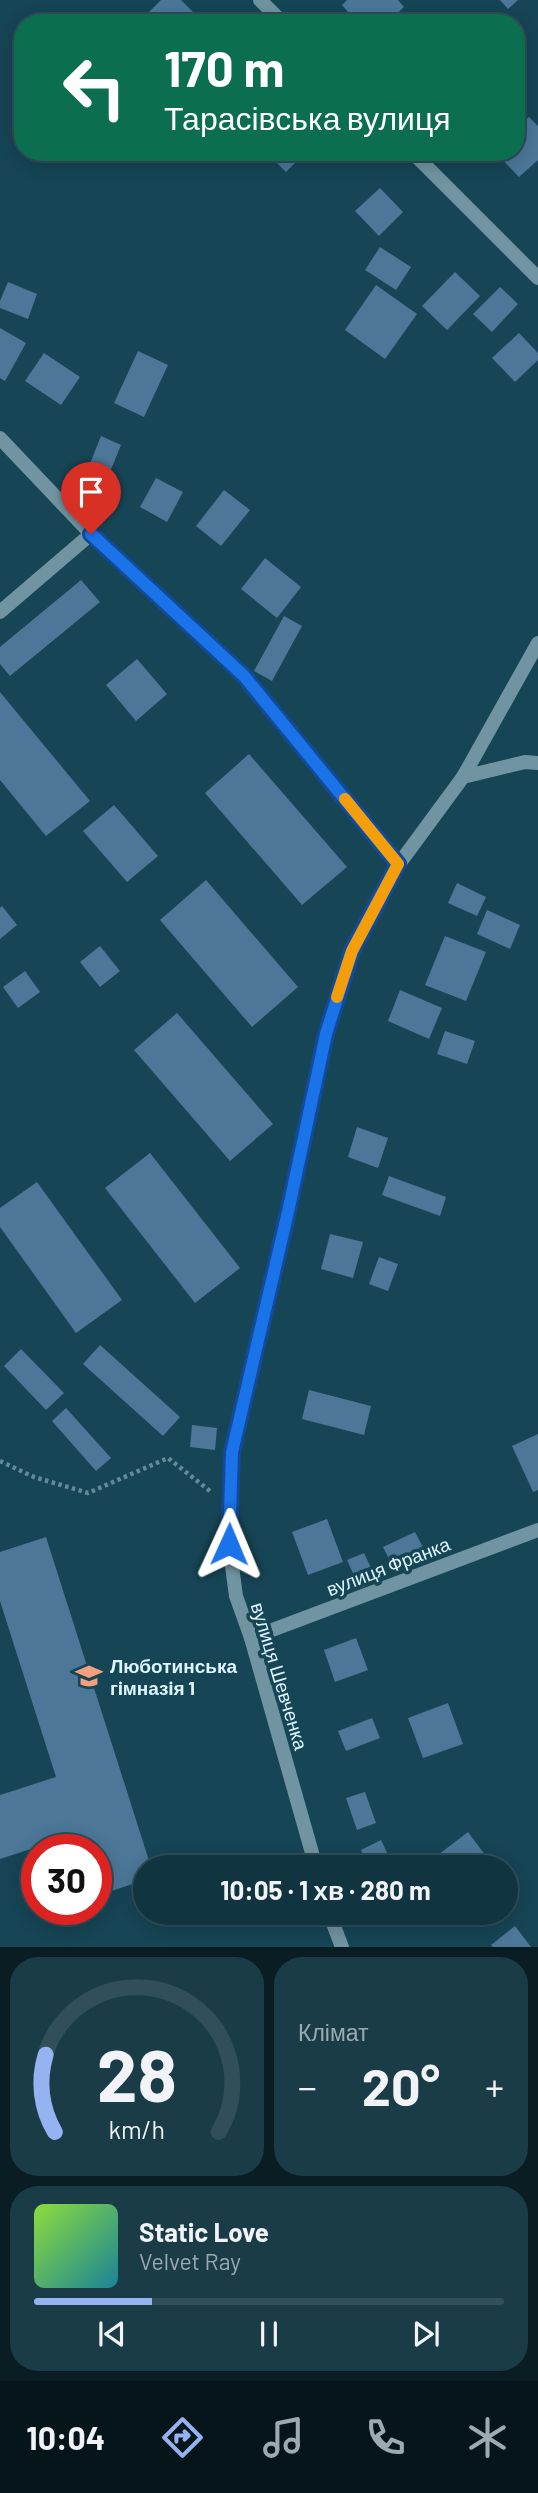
<!DOCTYPE html>
<html lang="uk">
<meta charset="utf-8">
<style>
body{margin:0;font-family:Barlow,sans-serif;background:#193c47;color:#f1f3f6;height:100vh;display:flex;flex-direction:column;font-size:26px;white-space:nowrap}
*{box-sizing:border-box;margin:0}
p{font-size:23px;color:#9caab1}
.icon{flex:none;width:38px;height:38px;fill:none;stroke:currentColor;stroke-width:2;stroke-linecap:round;stroke-linejoin:round}
.map{position:relative;height:1947px;overflow:hidden}
.panel{display:flex;flex-direction:column;gap:10px;padding:10px;background:#091d23;flex:1}
.panel>*{flex:none}
.hud{position:absolute;left:14px;top:14px;width:511px;height:147px;border-radius:28px;box-shadow:0 4px 18px #0003,0 0 0 2px #304f59;background:#0b6e4f;color:#fff;overflow:hidden}
.speed{position:absolute;left:21px;top:1834px;display:flex;gap:14px;font-size:35px;font-weight:700;text-align:center}
.speed>*{display:grid;place-content:center;width:91px;height:91px;border-radius:50%;background:#103440;box-shadow:0 4px 18px #0003,0 0 0 2px #304f59;line-height:1}
.speed .limit{border:10px solid #d22;background:#fff;color:#111}
.pin{position:absolute;display:grid;place-items:center;width:60px;height:60px;color:#fff;margin:-72px -30px;border-radius:50% 50% 50% 0;rotate:-45deg;box-shadow:0 0 7px #0007}
.pin .icon{rotate:45deg}
.me{position:absolute;width:77px;margin:-38px;rotate:1deg;stroke-linejoin:round;filter:drop-shadow(0 0 5px #0008)}
.turn{display:flex;align-items:center;gap:24px;height:147px;padding:0 35px;font-size:32px}
.turn .icon{width:91px;height:91px;stroke-width:2.5}
.turn b{display:block;font-size:49px;line-height:60px}
.big{font-size:52px;font-weight:700;line-height:1.1}
.panel .tile{flex:1;display:flex;flex-direction:column;justify-content:center;gap:10px;min-width:0;padding:0 24px;border-radius:28px;background:#193c47}
.panel .dial{align-items:center;gap:0}
.dial svg{height:182px;overflow:visible;fill:none;stroke:#304f59;stroke-width:7;stroke-linecap:round;text-anchor:middle}
.dial text{fill:#f1f3f6;stroke:none}
.song{display:flex;align-items:center;gap:21px}
.cover{width:84px;height:84px;border-radius:10px;background:linear-gradient(135deg,hsl(90 70% 55%),hsl(190 70% 35%))}
.played{height:7px;border-radius:4px;background:linear-gradient(90deg,#95b2f1 25%,#304f59 25%)}
.keys{display:flex;justify-content:space-around;direction:ltr}
.heat{display:flex;justify-content:space-between;align-items:center;font-size:38px;direction:ltr}
.panel .tiles{flex:1;display:grid;gap:10px;grid-template-columns:1fr 1fr}
.tile:last-child{grid-column:span 2}
.trip{position:absolute;left:133px;top:1855px;width:385px;height:70px;border-radius:35px;background:#103440;box-shadow:0 4px 18px #0003,0 0 0 2px #304f59;font-weight:700;line-height:70px;text-align:center}
.tabs{display:flex;height:112px;justify-content:space-around;align-items:center;background:#06151a;color:#9caab1}
.tabs .icon{width:49px;height:49px}
.tabs .selected{color:#95b2f1}
.tabs b{font-size:32px;color:#f1f3f6}
.map>svg:first-child{display:block}
</style>
<div class="map">
<svg width="538" height="1947" viewBox="0 0 538 1947">
<rect width="100%" height="100%" fill="#164555"/>
<!-- building -->
<g fill="#4c7798">
<path d="M161 0H181L197 16 191 23H152L145 16Z"/>
<path d="M347 0H398L404 7 387 23H358L342 5Z"/>
<path d="M500 0H518L508 9Z"/>
<path d="M529 117 538 126V160L519 177 495 152H516V128Z"/>
<path d="M266 152H306L286 172Z"/>
<path d="M380 188 403 212 379 236 355 211Z"/>
<path d="M380 247 411 267 396 290 365 270Z"/>
<path d="M455 272 480 296 447 330 422 306Z"/>
<path d="M8 282 37 294 28 319 0 308V301Z"/>
<path d="M376 285 417 314 385 359 345 330Z"/>
<path d="M500 287 518 304 492 332 473 314Z"/>
<path d="M0 328 26 343 5 381 0 378Z"/>
<path d="M519 333 538 353V360L515 382 492 358Z"/>
<path d="M138 351 168 365 144 417 114 403Z"/>
<path d="M44 353 80 377 61 405 25 381Z"/>
<path d="M101 436 121 445 101 494 81 486Z"/>
<path d="M156 478 183 492 167 522 140 507Z"/>
<path d="M224 490 250 510 221 546 196 526Z"/>
<path d="M265 558 301 587 277 618 241 589Z"/>
<path d="M81 580 100 602 10 676 0 664V647Z"/>
<path d="M284 616 302 626 272 681 254 671Z"/>
<path d="M137 659 167 694 136 721 106 685Z"/>
<path d="M0 692 90 801 46 836 0 780Z"/>
<path d="M249 754 347 867 302 905 205 793Z"/>
<path d="M114 805 158 856 127 882 83 831Z"/>
<path d="M206 880 298 987 252 1027 160 920Z"/>
<path d="M457 883 486 897 477 916 448 903Z"/>
<path d="M2 906 17 925 0 939V908Z"/>
<path d="M487 910 520 925 510 949 477 934Z"/>
<path d="M445 936 486 952 466 1001 425 985Z"/>
<path d="M100 946 120 971 100 987 80 962Z"/>
<path d="M25 971 40 992 18 1008 3 987Z"/>
<path d="M400 990 442 1008 429 1039 388 1021Z"/>
<path d="M177 1013 273 1124 230 1161 134 1050Z"/>
<path d="M445 1031 475 1041 467 1064 437 1054Z"/>
<path d="M357 1127 388 1138 378 1168 348 1157Z"/>
<path d="M150 1153 240 1268 195 1303 105 1188Z"/>
<path d="M389 1176 446 1197 440 1216 382 1195Z"/>
<path d="M37 1182 122 1300 76 1333 0 1227V1208Z"/>
<path d="M330 1234 363 1242 353 1278 321 1269Z"/>
<path d="M379 1257 398 1264 388 1291 369 1284Z"/>
<path d="M100 1345 180 1417 163 1436 83 1364Z"/>
<path d="M21 1349 64 1393 46 1410 4 1366Z"/>
<path d="M309 1390 371 1406 364 1435 302 1419Z"/>
<path d="M66 1408 111 1458 96 1471 52 1421Z"/>
<path d="M192 1425 217 1428 215 1450 190 1447Z"/>
<path d="M538 1434V1490L533 1492 512 1446Z"/>
<path d="M327 1519 343 1562 308 1575 292 1532Z"/>
<path d="M415 1532 427 1555 395 1571 383 1547Z"/>
<path d="M46 1537 151 1867H145V1880L96 1896V1850H79L74 1835 0 1859V1795L56 1777 0 1601V1552Z"/>
<path d="M364 1553 377 1580 360 1589 347 1560Z"/>
<path d="M356 1638 368 1670 335 1682 324 1650Z"/>
<path d="M448 1703 463 1744 423 1758 408 1718Z"/>
<path d="M372 1718 380 1738 346 1751 338 1731Z"/>
<path d="M365 1792 376 1823 357 1830 346 1798Z"/>
<path d="M468 1832 494 1867H447L438 1855Z"/>
<path d="M381 1840 389 1857 368 1866 361 1850Z"/>
<path d="M515 1926 531 1947H493L491 1945Z"/>
</g>
<g fill="none" stroke-linecap="round" stroke-linejoin="round">
<!-- path -->
<path stroke="#648a97" stroke-width="4.5" stroke-dasharray="3.5 3.5" stroke-linecap="butt" d="M0 1461 34 1477 88 1493 168 1458 210 1491"/>
<!-- minor -->
<g stroke="#7094a1" stroke-width="14">
<path d="M260 0 283 23"/>
<path d="M412 152 538 278"/>
<path d="M0 438 91 534 244 676 399 864"/>
<path d="M0 612 91 534"/>
<path d="M463 777 538 643"/>
<path d="M251 1638 538 1530"/>
<path d="M316 1867 251 1638 236 1596 229 1544 232 1452 288 1212 326 1033 353 951 399 864 463 777 525 762 538 763"/>
<path d="M329 1913 342 1947"/>
</g>
</g>
<g fill="none" stroke-linecap="round" stroke-linejoin="round">
<defs>
<path id="route" d="M91 534 244 676 398 864 352 951 326 1034 288 1212 232 1452 229 1544"/>
</defs>
<!-- route casing -->
<use href="#route" stroke="#114b97" stroke-width="18"/>
<!-- route -->
<use href="#route" stroke="#1a73e8" stroke-width="12"/>
<!-- slow -->
<path stroke="#f59e0b" stroke-width="12" d="M337 997 352 951 398 864 345 799"/>
</g>
<!-- icons -->
<defs>
<symbol id="school-bare" viewBox="-9 -9 18 18"><path d="M0-5L7-2L0 1L-7-2ZM-4 1L0 2.5L4 1V4Q0 6-4 4Z" fill="#f2a07f" stroke="#164555" stroke-width="2.5" paint-order="stroke"/></symbol>
</defs>
<g fill-rule="evenodd">
<use href="#school-bare" x="70" y="1657" width="38" height="38"/>
</g>
<g text-anchor="middle" dominant-baseline="central" stroke-width="7" stroke-linejoin="round" paint-order="stroke">
<!-- street labels -->
<g font-size="19" fill="#def6ff" stroke="#164555">
<text transform="translate(388 1566) rotate(-21)">вулиця Франка</text>
<text transform="translate(280 1676) rotate(73)">вулиця Шевченка</text>
</g>
<!-- poi labels -->
<g font-size="19" font-weight="bold" fill="#def6ff" stroke="#164555" text-anchor="start">
<text x="110" y="1665">Люботинська<tspan x="110" dy="22">гiмназiя 1</tspan></text>
</g>
</g>
</svg>
<div class="speed"><div class="limit">30</div></div>
<div class="pin" style="left:91px;top:534px;background:#d93025"><svg class="icon" aria-label="arrive" viewBox="0 0 24 24"><path d="M6 21V4h12l-3 4 3 4H6"/></svg></div>
<svg class="me" style="left:229px;top:1544px" viewBox="-20 -20 40 40"><path d="M0-17L14 15 0 8-14 15z" fill="#1a73e8" stroke="#fff" stroke-width="4"/></svg>
<div class="trip">10:05 · 1 хв · 280 m</div>
<div class="hud">
<div class="turn"><svg class="icon" aria-label="left" viewBox="0 0 24 24"><path d="M17 20v-9H6M10 6l-5 5 5 5"/></svg><div><b>170 m</b>Тарасівська вулиця</div></div>
</div>
</div>
<section class="panel">
<div class="tiles">
<div class="tile dial"><svg viewBox="0 0 100 80">
<path d="M14 69A42 42 0 1 1 86 69"/>
<path d="M14 69A42 42 0 0 1 10 35" stroke="#95b2f1"/>
<text x="50" y="56" font-size="32" font-weight="700">28</text>
<text x="50" y="72" font-size="11">km/h</text>
</svg></div>
<div class="tile"><p>Клімат</p>
<div class="heat"><a>−</a><b class="big">20°</b><a>+</a></div>
</div>
<div class="tile">
<div class="song"><i class="cover"></i><div><b>Static Love</b><p>Velvet Ray</p></div></div>
<div class="played"></div>
<div class="keys"><svg class="icon" aria-label="previous" viewBox="0 0 24 24"><path d="M18 5L8 12l10 7zM5 5v14"/></svg><svg class="icon" aria-label="pause" viewBox="0 0 24 24"><path d="M8 5v14M16 5v14"/></svg><svg class="icon" aria-label="next" viewBox="0 0 24 24"><path d="M6 5l10 7-10 7zM19 5v14"/></svg></div>
</div>
</div>
</section>
<nav class="tabs">
<b>10:04</b>
<svg class="icon selected" aria-label="directions" viewBox="0 0 24 24"><path d="M12 3l9 9-9 9-9-9zM9 14v-3h6M13 9l2 2-2 2"/></svg>
<svg class="icon" aria-label="music" viewBox="0 0 24 24"><path d="M9 18V5l10-2v13"/><circle cx="6" cy="18" r="3"/><circle cx="16" cy="16" r="3"/></svg>
<svg class="icon" aria-label="phone" viewBox="0 0 24 24"><path d="M5 4h4l2 5-3 2q2 4 5 5l2-3 5 2v4C11 20 4 13 5 4z"/></svg>
<svg class="icon" aria-label="climate" viewBox="0 0 24 24"><path d="M12 3v18M4 7l16 10M4 17L20 7"/></svg>
</nav>
